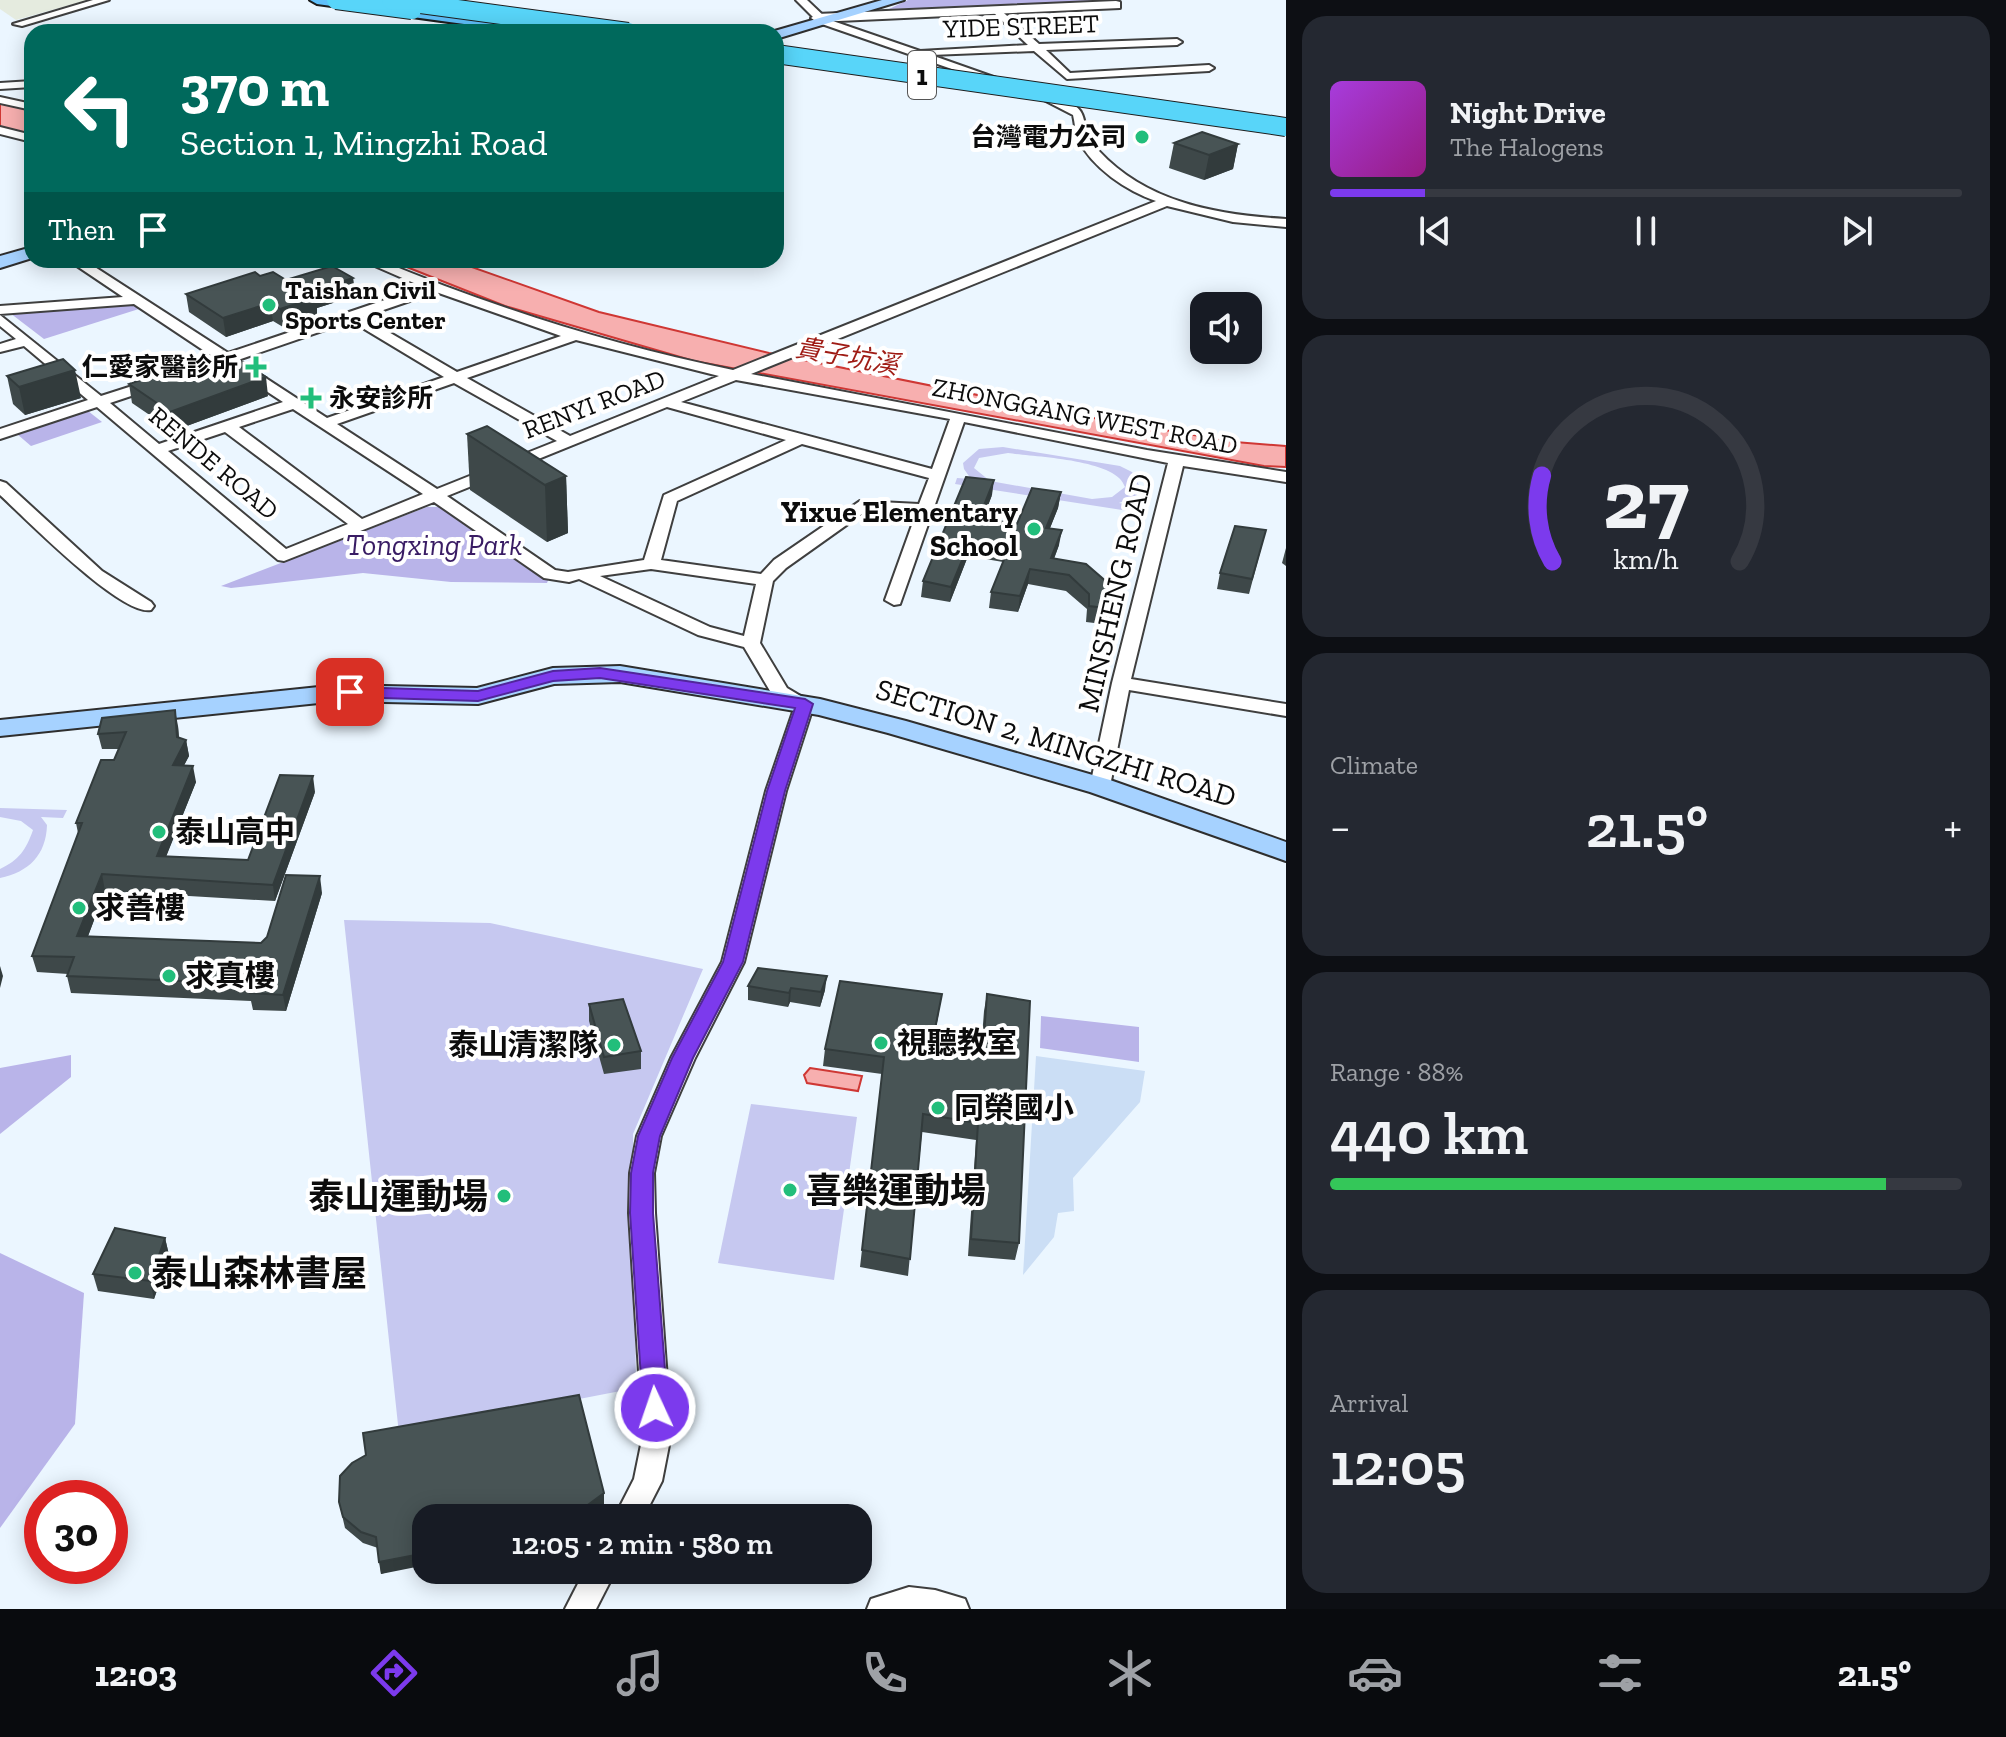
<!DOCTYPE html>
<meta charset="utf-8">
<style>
body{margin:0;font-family:"Zilla Slab","Noto Sans TC",serif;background:#242831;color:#f1f3f6;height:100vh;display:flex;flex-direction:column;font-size:30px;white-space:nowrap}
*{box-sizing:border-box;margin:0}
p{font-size:26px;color:#9ea1a6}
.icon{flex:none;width:44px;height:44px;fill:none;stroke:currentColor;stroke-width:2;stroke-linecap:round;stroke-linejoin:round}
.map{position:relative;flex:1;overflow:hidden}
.drawer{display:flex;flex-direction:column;gap:16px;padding:16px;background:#0d0f14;width:720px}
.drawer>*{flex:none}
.banner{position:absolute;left:24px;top:24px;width:760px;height:244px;border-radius:24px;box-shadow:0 4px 20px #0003;background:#00695c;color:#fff;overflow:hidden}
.controls{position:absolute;left:1190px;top:292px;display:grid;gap:16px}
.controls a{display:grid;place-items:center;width:72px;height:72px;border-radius:16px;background:#171b24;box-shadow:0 4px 20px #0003;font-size:40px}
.speed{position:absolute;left:24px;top:1480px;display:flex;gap:16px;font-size:40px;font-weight:700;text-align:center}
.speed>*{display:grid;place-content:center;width:104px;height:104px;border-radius:50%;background:#171b24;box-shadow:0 4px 20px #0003;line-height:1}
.speed .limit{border:12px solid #d22;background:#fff;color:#111}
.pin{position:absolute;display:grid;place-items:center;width:68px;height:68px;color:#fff;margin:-34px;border-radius:16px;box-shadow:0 4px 12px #0006}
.me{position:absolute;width:88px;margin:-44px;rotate:357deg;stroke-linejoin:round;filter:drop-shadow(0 0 6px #0008)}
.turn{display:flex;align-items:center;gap:28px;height:168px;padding:0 24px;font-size:36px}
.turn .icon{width:104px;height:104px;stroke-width:2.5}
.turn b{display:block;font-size:56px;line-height:68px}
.then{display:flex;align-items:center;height:76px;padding:0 24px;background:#0003;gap:16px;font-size:30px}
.big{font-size:60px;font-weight:600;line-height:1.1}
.drawer .tile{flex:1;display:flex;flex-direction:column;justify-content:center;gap:12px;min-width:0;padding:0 28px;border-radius:24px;background:#242831}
.drawer .dial{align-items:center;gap:0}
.dial svg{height:208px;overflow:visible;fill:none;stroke:#363941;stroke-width:7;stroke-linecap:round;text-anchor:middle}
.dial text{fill:#f1f3f6;stroke:none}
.song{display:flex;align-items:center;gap:24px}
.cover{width:96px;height:96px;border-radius:12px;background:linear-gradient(135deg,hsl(280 70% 55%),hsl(310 70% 35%))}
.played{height:8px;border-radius:4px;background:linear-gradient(90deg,#7c3aed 15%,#363941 15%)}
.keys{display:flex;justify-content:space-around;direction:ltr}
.heat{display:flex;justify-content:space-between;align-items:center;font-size:44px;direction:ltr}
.charge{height:12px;border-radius:6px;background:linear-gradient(90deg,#34c759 88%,#363941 0)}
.trip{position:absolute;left:412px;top:1504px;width:460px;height:80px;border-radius:24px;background:#171b24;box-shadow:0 4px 20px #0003;font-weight:600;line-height:80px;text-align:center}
.tabs{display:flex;height:128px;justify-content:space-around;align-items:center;background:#090b0e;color:#9ea1a6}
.tabs .icon{width:56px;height:56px}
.tabs .selected{color:#7c3aed}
.tabs b{font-size:36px;color:#f1f3f6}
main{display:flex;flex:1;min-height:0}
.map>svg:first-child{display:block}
</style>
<main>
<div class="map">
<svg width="1286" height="1609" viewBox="0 0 1286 1609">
<rect width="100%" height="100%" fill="#ebf6ff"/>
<!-- industrial -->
<path fill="#e5ebdf" d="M0 0H88L16 20 0 9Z"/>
<!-- farmland -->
<path fill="#cbdef5" d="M1036 1056 1145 1071 1140 1102 1073 1178 1074 1211 1058 1213 1054 1237 1023 1275Z"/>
<!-- green -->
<g fill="#b9b4e9">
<path d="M908 0H1113L1117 3 889 9Z"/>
<path d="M134 303 142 308 44 339 10 313Z"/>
<path d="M88 411 102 422 31 446 17 434Z"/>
<path d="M427 507H442L549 578 547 583 451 582 363 573 231 588 221 586Z"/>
<path d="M1041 1016 1139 1027V1062L1040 1048Z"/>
<path d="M71 1055V1077L0 1134V1068Z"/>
<path d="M0 1253 84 1293 75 1424 0 1528Z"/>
</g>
<!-- pitch -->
<g fill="#c6c8f0" fill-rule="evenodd">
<path d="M1003 447 1120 466 1132 472 1140 487 1137 495 1119 503 1136 506 1135 512 955 484 957 478 971 479 964 469 963 463 979 449ZM1008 453C1034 457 1117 459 1125 487L1112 497 1092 499 990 481 974 468 979 458Z"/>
<path d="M0 808 67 810 63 818 41 817 47 825C46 855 29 872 0 878V869C19 860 26 850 33 830L21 821 0 817Z"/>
<path d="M344 920 490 923 703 969 633 1134 636 1388 399 1434Z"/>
<path d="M751 1104 857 1117 834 1280 718 1263Z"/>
</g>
<!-- water -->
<g fill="#f7afaf" stroke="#cf3734" stroke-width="2">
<path d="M0 103 32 110V135L0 127Z"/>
<path d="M389 260H452L599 312 769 353 1082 416 1235 442 1286 446V467L1264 466 694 361 505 306Z"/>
<path d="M810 1068 862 1076 858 1091 807 1083 804 1075Z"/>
</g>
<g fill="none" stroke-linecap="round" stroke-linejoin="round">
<defs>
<g id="minor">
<path d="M93 0H109L22 26 13 24Z"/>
<path d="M796 0H807L827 19 920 51 1028 45 993 12 992 10 997 7 1039 44 1177 39 1182 42 1177 45 1046 50 1070 73 1209 65 1214 68 1209 71 1067 79 1034 51 931 55 1002 80V84L998 85 819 23Z"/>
<path d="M32 81V87L0 89V83Z"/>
<path d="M1044 93C1103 109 1071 121 1099 151 1147 203 1218 215 1286 219V227L1233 222 1167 206 751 374 1147 450 1286 472V482L1183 466 1131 679 1286 704V716L1129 690 1110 786 1100 792 1090 786 1112 683 1168 463 964 422 900 604 894 605 885 600 916 514 869 509 786 568 773 581 760 643 787 688 814 704 786 791 744 962 695 1058 661 1136 654 1173 655 1213 671 1435 662 1481 643 1518H614L634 1479 643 1435 629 1213 630 1173 637 1136 671 1058 722 962 766 791 795 706 773 696 744 647 698 635 579 579 569 582 544 578 434 502 284 561 278 560 97 407 0 439V429L88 400 24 346 0 352V344L16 339 0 326V315L101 396 151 380H161V386L110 403 159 444 283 402 225 364H215V358L134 304 0 314V306L123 297 68 260H84L228 353 423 287 361 260H379C493 307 611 345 733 370L1156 201C1127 191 1092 168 1078 139 1075 131 1075 123 1073 115L1040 98V94ZM436 292 561 336 457 372 363 317ZM351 321 444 377 327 418 238 360ZM576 340 719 376 570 436 467 378ZM736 380 950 419 932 469 681 402ZM454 383 557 441 437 489 337 424ZM667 407 786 440 664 495 644 560 568 572 555 570 447 496ZM293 409 423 494 362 519 239 427ZM225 432 348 524 286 549 168 451ZM802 444 929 478 919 504 860 501 774 560 761 574 661 560 677 501ZM651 569 756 584 744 636 710 627 600 576Z"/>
<path d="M0 97 32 104V110L0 103Z"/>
<path d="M0 127 32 135V142L0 134Z"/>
<path d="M0 481 6 483 102 571 151 602 154 606 151 610C122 617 24 517 0 495Z"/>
<path d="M585 1570H616L596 1609H565Z"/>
<path d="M909 1587 935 1590 965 1599 969 1609H867L871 1599Z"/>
</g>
<path id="tertiary" d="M1116 1 1120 2V8L817 22 811 18 817 14Z"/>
<g id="secondary">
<path d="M882 0H904L776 39V32H771Z"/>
<path d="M32 247V258L0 268V256Z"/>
<path d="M620 666 820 699 906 721 1110 780 1286 842V861L1090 792 888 733 819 715 620 682 554 684 478 704 338 701 0 736V720L338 685 477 688 553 668Z"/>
</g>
<path id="primary" d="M310 0H351L557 27 565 32H522L317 4Z"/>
</defs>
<!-- minor casing -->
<use href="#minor" stroke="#3f3f3f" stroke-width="4"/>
<!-- tertiary casing -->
<use href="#tertiary" stroke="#3f3f3f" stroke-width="4"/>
<!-- secondary casing -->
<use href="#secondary" stroke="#2e2e2e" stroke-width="4"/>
<!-- primary casing -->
<use href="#primary" stroke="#1d1d1d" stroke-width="4"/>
<!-- minor -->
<use href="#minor" fill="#fff" fill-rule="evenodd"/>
<!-- tertiary -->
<use href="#tertiary" fill="#fff" fill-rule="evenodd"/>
<!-- secondary -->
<use href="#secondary" fill="#a6d2ff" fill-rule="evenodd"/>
<!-- primary -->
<use href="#primary" fill="#5fc0fb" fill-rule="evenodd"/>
<!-- rail -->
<g stroke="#22be7b" stroke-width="3">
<path d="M356 0 593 32"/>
<path d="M776 57 1286 128"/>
</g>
<defs>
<g id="trunk-bridge">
<path d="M336 0 412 10"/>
<path d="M391 0 628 32"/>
<path d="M776 54 1286 127"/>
</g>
</defs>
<!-- trunk-bridge casing -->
<use href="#trunk-bridge" stroke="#1d1d1d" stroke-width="20" stroke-linecap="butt"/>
<!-- trunk-bridge -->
<use href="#trunk-bridge" stroke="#58d5f9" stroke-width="18"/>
</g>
<!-- wall -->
<g fill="#3e4849">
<path d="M1174 143 1238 144 1233 169 1204 180 1169 168Z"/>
<path d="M260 276 286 280 353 278 355 296 317 308V316L283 327 273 321 226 337 189 312 186 294Z"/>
<path d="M7 376 81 398 25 415 13 404Z"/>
<path d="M129 384 268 396 173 431 132 403Z"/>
<path d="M467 434 566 476 568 533 547 542 470 490Z"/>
<path d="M1061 492 1058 508 1050 528 1059 545 1054 559 1114 609 1111 625 1086 622 1087 609 1066 591 1028 584 1018 612 989 608 991 592 1003 562 968 556 950 602 921 597 923 581 992 495 983 519 1017 524Z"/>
<path d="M1266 530 1249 594 1217 589 1220 573Z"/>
<path d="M1286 548V566L1282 563Z"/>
<path d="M178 726 179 738 186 740 189 756 184 765 196 782 166 856 248 860 315 792 275 901 105 891 88 936 261 943 322 893 286 1011 253 1010 251 1001 71 993 67 976 68 974 37 972 32 956 78 833 76 823 114 760 119 749H102L98 734Z"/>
<path d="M748 986 825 990 820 1007 790 1002 788 1007 748 1000Z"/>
<path d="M987 994 1019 1243 1015 1260 968 1256 976 1140 922 1132 908 1276 860 1267 882 1074 823 1066 825 1049 939 1012 933 1044 981 1050 984 1011Z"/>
<path d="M589 1004 641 1051V1069L604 1074 589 1021Z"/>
<path d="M165 1238 169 1255 154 1299 98 1291 93 1274Z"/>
<path d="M339 1502 604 1505 381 1574 378 1548 363 1543 345 1528Z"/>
</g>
<!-- shaded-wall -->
<g fill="#323b3c">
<path d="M1238 144 1233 169 1204 180 1209 155Z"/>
<path d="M353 278 355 296 317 308V316L283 327 280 309 307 293Z"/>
<path d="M270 303 273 321 226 337 223 318Z"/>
<path d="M75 370 81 398 25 415 19 387Z"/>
<path d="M266 377 268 396 173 431 170 412Z"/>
<path d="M566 476 568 533 547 542 545 485Z"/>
<path d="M994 480 992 495 977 533 979 518Z"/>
<path d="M1061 492 1058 508 1044 543 1046 528Z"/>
<path d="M1062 530 1059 545 1048 574 1051 558Z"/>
<path d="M970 541 968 556 950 602 951 587Z"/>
<path d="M1030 569 1028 584 1018 612 1020 596Z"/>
<path d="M175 710 178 726 180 751 186 740 189 756 176 781 173 765 177 737Z"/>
<path d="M193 766 196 782 160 872 157 856Z"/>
<path d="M313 776 315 792 275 901 273 885Z"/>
<path d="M102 874 105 891 82 952 77 936Z"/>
<path d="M320 876 322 893 286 1011 283 995Z"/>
<path d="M0 966 3 976 0 988Z"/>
<path d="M827 976 825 990 820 1007 821 992Z"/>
<path d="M791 988 790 1002 788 1007 789 993Z"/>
<path d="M165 1238 169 1255 154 1299 150 1281Z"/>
<path d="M604 1493V1505L586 1518H570Z"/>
<path d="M426 1553V1565L381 1574 379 1562Z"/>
</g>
<!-- building -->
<g fill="#485455" stroke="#323b3c" stroke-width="2">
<path d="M1202 132 1238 144 1209 155 1174 143Z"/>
<path d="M332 266 353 278 307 293 315 298 280 309 270 303 223 318 186 294 255 272 260 276 273 272 286 280Z"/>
<path d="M224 351 266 377 170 412 129 384Z"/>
<path d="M63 359 75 370 19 387 7 376Z"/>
<path d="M487 426 566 476 545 485 467 434Z"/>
<path d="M966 477 994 480 979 518 1017 524 1032 488 1061 492 1046 528 1062 530 1051 558 1086 564 1116 590 1114 609 1089 606V594L1069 575 1030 569 1020 596 991 592 1009 547 970 541 951 587 923 581Z"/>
<path d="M1235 526 1266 530 1252 579 1220 573Z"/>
<path d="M175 710 177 737 186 740 173 765 193 766 157 856 248 860 280 775 313 776 273 885 102 874 77 936 261 943 267 937 286 875 320 876 283 995 250 993 252 984 67 976 74 957 32 956 82 823H76L101 760H114L126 732 98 734 102 718Z"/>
<path d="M758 968 827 976 821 992 791 988 789 993 748 986Z"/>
<path d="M840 981 942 994 932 1044 983 1050 987 994 1030 1001 1019 1243 971 1239 978 1123 923 1114 910 1259 862 1250 884 1057 825 1049Z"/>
<path d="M623 999 641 1051 604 1057 589 1004Z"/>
<path d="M115 1228 165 1238 150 1281 93 1274Z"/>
<path d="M579 1395 604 1493 570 1518H426V1553L379 1562 376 1537 361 1532 343 1517 339 1502 340 1476 352 1463 366 1455 363 1433Z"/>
</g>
<!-- route -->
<path fill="#7c3aed" stroke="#51269a" stroke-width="2" d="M600 668 805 699 813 704 785 791 743 962 693 1058 660 1136 653 1173V1213L668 1408 664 1415 655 1419 647 1415 643 1408 630 1213 631 1173 638 1136 672 1058 723 962 767 791 795 708 600 678 553 681 478 701 350 697 342 692 350 687 478 691 553 671Z"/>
<!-- markers -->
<g fill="#22be7b" stroke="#fff" stroke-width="3">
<circle cx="1142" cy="137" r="8"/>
<circle cx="269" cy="305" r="8"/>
<path d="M252 355h8v8h8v8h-8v8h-8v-8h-8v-8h8z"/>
<path d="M307 386h8v8h8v8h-8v8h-8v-8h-8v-8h8z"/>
<circle cx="1034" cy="529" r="8"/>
<circle cx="159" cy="832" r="8"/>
<circle cx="79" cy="908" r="8"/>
<circle cx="169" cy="976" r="8"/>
<circle cx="881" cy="1043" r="8"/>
<circle cx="614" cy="1045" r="8"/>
<circle cx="938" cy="1108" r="8"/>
<circle cx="790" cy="1190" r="8"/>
<circle cx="504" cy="1196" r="8"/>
<circle cx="135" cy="1273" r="8"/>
</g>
<g text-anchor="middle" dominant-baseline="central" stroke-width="8" stroke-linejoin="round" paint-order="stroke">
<!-- far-street labels -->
<g font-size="26" fill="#0c0c0c" stroke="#fff">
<text transform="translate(1021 26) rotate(-2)">YIDE STREET</text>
<text transform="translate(594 404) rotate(-21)">RENYI ROAD</text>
<text transform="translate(1085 416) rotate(11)">ZHONGGANG WEST ROAD</text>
<text transform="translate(214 463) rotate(40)">RENDE ROAD</text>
</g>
<!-- far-poi labels -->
<g font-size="26" font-weight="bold" fill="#0c0c0c" stroke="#fff" text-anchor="end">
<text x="1126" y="137">台灣電力公司</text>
<text x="285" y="290" text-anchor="start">Taishan Civil<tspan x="285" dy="30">Sports Center</tspan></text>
<text x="238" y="367">仁愛家醫診所</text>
<text x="329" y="398" text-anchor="start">永安診所</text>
</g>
<!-- far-water labels -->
<g font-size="26" font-style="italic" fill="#9f1b14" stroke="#fff">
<text transform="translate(847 356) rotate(10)">貴子坑溪</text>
</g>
<!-- shield labels -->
<rect fill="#fff" stroke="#555" stroke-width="2" x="908" y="51" width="28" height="48" rx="6"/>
<g font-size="28" font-weight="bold" fill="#0c0c0c">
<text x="922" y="75">1</text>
</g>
<!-- poi labels -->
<g font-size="30" font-weight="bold" fill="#0c0c0c" stroke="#fff" text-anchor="start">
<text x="1018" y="512" text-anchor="end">Yixue Elementary<tspan x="1018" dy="34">School</tspan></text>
<text x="175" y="832">泰山高中</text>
<text x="95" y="908">求善樓</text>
<text x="185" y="976">求真樓</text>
<text x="897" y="1043">視聽教室</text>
<text x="598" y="1045" text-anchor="end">泰山清潔隊</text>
<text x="954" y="1108">同榮國小</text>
</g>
<!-- park labels -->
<g font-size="30" font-style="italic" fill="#391c64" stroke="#fff">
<text x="434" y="545">Tongxing Park</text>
</g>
<!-- street labels -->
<g font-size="30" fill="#0c0c0c" stroke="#fff">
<text transform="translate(1115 593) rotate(-77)">MINSHENG ROAD</text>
<text transform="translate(1056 743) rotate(17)">SECTION 2, MINGZHI ROAD</text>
</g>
<!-- near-poi labels -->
<g font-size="36" font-weight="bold" fill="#0c0c0c" stroke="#fff" text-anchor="start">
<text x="806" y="1190">喜樂運動場</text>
<text x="488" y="1196" text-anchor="end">泰山運動場</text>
<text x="151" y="1273">泰山森林書屋</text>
</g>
</g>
</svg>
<div class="controls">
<a><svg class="icon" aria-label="sound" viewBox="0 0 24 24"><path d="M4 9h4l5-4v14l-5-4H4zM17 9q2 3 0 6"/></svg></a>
</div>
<div class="speed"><div class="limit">30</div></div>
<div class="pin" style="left:350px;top:692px;background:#d93025"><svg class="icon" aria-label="arrive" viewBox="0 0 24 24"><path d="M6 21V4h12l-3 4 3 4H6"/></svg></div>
<svg class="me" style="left:655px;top:1408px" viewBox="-20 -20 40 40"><circle r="17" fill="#7c3aed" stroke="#fff" stroke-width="3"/><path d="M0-11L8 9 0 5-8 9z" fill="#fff"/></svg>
<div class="trip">12:05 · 2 min · 580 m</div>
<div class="banner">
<div class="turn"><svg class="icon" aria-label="left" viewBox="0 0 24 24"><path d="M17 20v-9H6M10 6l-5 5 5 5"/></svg><div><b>370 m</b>Section 1, Mingzhi Road</div></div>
<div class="then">Then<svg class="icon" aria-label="arrive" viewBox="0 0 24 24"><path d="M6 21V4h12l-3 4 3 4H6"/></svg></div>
</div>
</div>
<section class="drawer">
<div class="tile">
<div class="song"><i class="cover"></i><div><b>Night Drive</b><p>The Halogens</p></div></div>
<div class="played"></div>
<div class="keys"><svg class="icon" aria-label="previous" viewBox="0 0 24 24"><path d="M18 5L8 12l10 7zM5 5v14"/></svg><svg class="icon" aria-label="pause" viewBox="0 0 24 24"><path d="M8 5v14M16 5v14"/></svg><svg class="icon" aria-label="next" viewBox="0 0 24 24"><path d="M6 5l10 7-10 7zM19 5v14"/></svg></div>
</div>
<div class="tile dial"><svg viewBox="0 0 100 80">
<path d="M14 69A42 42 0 1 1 86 69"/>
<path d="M14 69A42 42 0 0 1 10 36" stroke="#7c3aed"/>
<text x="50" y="56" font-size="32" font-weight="700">27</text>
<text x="50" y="72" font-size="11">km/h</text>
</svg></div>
<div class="tile"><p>Climate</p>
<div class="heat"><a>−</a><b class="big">21.5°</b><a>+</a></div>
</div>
<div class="tile"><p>Range · 88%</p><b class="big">440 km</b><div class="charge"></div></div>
<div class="tile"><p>Arrival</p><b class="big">12:05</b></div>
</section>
</main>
<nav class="tabs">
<b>12:03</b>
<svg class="icon selected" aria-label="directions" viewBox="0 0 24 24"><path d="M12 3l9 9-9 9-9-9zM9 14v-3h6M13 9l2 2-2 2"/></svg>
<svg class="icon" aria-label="music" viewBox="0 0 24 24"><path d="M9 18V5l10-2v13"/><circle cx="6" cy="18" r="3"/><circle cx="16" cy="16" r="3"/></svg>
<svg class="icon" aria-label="phone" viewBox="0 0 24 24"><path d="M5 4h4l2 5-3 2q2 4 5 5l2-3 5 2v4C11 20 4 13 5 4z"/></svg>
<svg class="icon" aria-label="climate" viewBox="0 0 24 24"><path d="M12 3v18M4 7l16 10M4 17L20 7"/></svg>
<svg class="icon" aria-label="car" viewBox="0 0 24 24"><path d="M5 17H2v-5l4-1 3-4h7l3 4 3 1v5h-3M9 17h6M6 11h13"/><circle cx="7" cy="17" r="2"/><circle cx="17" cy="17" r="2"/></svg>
<svg class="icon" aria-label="filters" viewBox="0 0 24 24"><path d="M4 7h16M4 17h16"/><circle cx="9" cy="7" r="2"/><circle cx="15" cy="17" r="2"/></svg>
<b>21.5°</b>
</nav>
